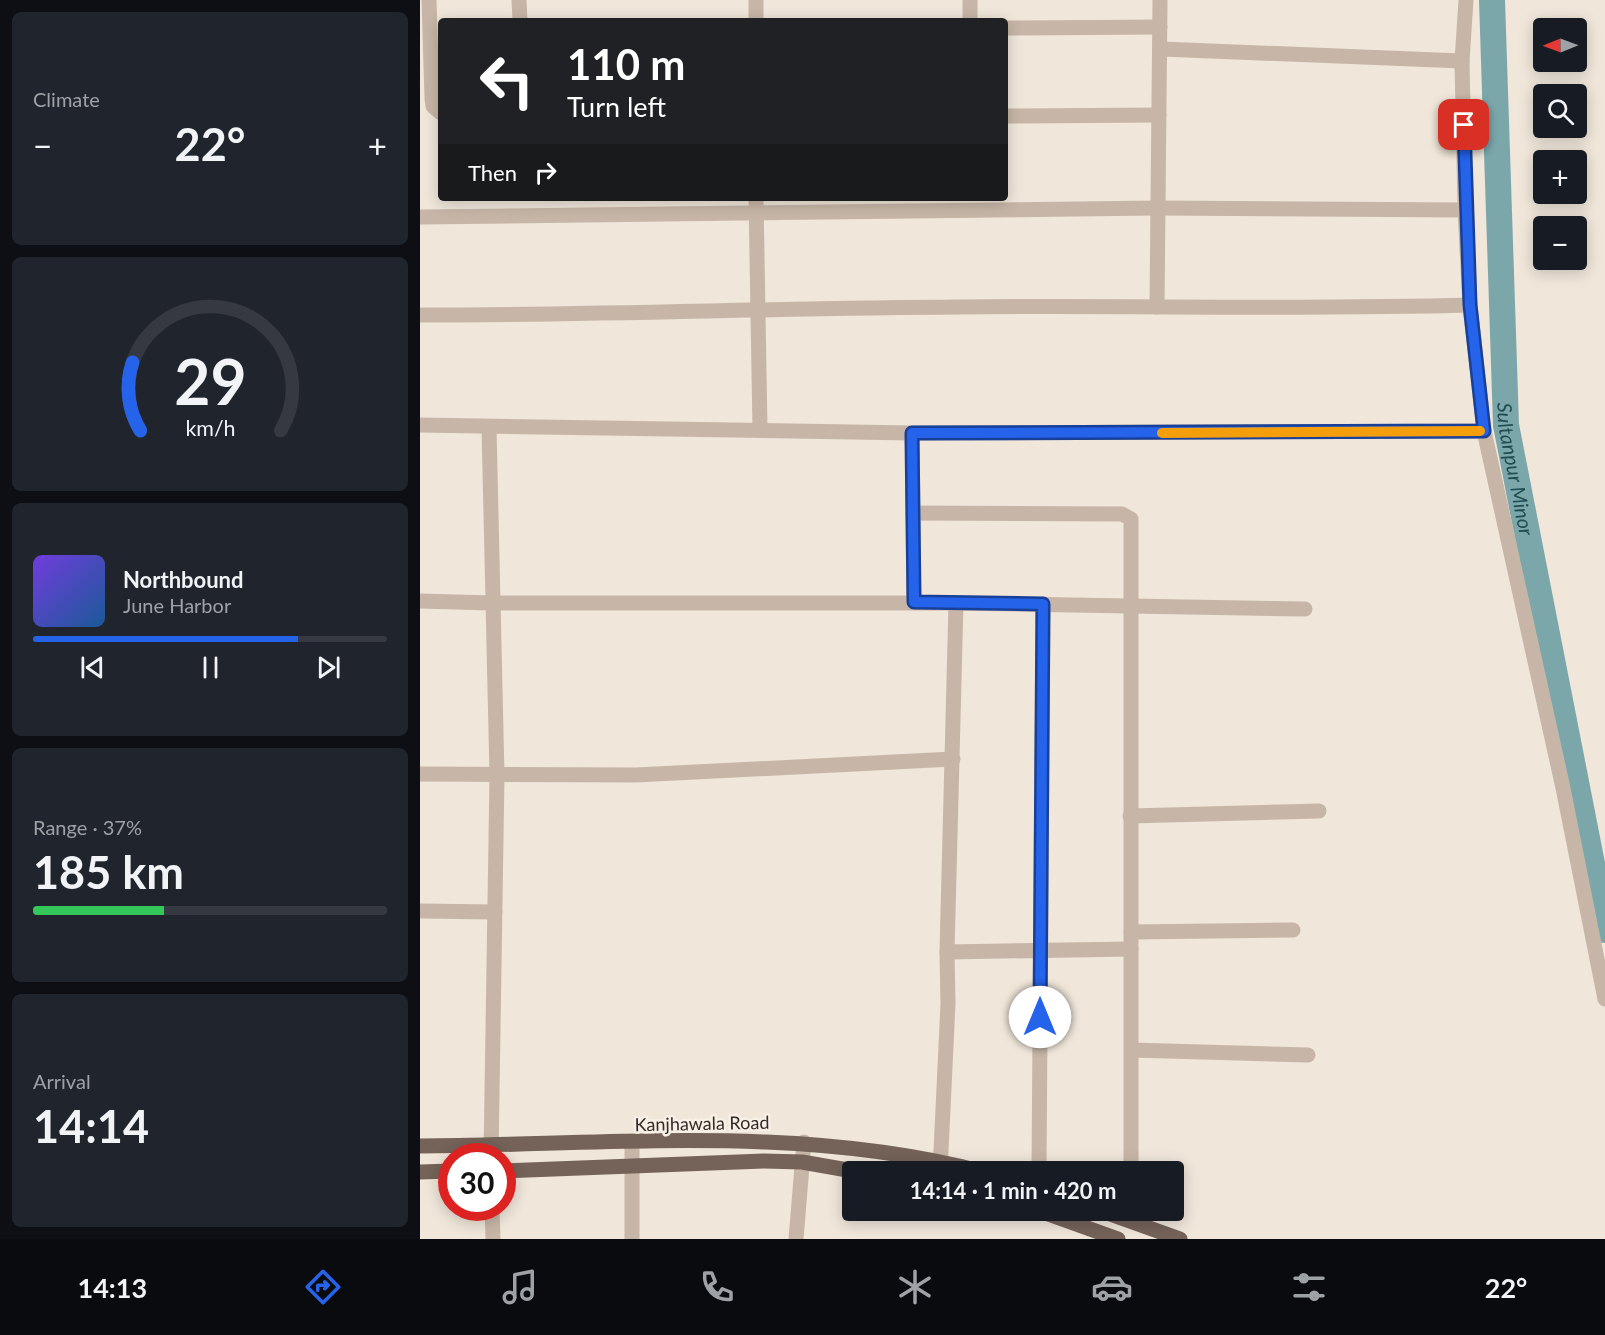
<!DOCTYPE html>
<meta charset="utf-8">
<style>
body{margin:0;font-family:Lato,sans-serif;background:#20242c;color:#f1f3f6;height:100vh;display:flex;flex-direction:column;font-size:22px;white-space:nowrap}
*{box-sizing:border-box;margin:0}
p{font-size:20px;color:#9ea1a6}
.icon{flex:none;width:33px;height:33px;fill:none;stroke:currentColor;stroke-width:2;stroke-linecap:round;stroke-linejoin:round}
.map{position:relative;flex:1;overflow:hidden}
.panel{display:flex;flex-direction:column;gap:12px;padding:12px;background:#0d0f14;width:420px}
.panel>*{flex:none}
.top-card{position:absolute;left:18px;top:18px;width:570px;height:183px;border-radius:6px;box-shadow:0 3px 15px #0003;background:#202124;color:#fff;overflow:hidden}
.needle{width:39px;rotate:269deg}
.tools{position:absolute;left:1113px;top:18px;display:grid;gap:12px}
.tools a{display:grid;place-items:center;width:54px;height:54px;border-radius:6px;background:#171b24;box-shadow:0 3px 15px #0003;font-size:30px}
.speed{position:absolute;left:18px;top:1143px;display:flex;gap:12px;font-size:30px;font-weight:700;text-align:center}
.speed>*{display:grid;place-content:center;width:78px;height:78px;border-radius:50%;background:#171b24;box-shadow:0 3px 15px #0003;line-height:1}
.speed .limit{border:9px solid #d22;background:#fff;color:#111}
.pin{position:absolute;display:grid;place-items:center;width:51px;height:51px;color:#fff;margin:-26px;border-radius:12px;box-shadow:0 3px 9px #0006}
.me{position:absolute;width:66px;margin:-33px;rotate:0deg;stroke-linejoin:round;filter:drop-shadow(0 0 4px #0008)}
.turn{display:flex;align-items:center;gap:21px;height:126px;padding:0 30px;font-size:27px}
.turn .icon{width:78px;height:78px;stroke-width:2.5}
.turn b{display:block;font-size:42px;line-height:51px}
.then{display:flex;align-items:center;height:57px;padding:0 30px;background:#0003;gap:12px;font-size:22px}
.big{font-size:45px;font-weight:700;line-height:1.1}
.panel .widget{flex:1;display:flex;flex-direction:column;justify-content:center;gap:9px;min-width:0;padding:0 21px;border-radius:9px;background:#20242c}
.panel .dial{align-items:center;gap:0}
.dial svg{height:156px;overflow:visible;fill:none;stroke:#363941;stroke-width:7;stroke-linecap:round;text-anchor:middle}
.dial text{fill:#f1f3f6;stroke:none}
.song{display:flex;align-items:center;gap:18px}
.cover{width:72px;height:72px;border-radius:9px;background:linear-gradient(135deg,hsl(260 70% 55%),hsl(210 70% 35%))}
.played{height:6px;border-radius:3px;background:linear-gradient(90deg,#2563eb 75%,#363941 75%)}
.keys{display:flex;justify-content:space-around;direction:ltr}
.heat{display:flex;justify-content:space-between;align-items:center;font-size:33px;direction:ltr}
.charge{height:9px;border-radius:4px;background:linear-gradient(90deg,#34c759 37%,#363941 0)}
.trip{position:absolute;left:422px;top:1161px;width:342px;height:60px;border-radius:6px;background:#171b24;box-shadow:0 3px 15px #0003;font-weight:700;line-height:60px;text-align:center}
.menu{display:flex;height:96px;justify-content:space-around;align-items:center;background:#090b0e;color:#9ea1a6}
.menu .icon{width:42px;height:42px}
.menu .selected{color:#2563eb}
.menu b{font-size:27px;color:#f1f3f6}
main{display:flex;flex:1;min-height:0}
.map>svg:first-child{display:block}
</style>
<main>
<section class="panel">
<div class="widget"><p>Climate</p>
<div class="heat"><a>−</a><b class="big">22°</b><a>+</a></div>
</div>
<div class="widget dial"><svg viewBox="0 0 100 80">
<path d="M14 69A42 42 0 1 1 86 69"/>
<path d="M14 69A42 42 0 0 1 10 34" stroke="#2563eb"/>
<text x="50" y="56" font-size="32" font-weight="700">29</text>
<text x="50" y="72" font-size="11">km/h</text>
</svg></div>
<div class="widget">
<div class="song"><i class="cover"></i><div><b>Northbound</b><p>June Harbor</p></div></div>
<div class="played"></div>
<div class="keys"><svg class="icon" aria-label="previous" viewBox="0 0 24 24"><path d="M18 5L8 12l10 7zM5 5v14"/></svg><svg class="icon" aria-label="pause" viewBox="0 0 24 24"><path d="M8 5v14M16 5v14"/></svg><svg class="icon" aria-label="next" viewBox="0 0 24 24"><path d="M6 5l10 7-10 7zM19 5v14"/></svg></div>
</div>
<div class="widget"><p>Range · 37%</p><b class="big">185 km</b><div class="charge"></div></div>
<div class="widget"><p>Arrival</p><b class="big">14:14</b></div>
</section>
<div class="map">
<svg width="1185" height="1239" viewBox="0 0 1185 1239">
<rect width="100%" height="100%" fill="#f0e6da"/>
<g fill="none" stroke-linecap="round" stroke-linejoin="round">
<!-- canal -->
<path stroke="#7ba7ab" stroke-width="26" id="s1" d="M1072 0 1086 425 1185 930"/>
<!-- minor -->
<g stroke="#c7b6a7" stroke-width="15">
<path d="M9 0 12 98 13 106 21 113"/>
<path d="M99 0 100 21"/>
<path d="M1046 0 1042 61 1045 210 1050 305 1064 431 1143 788 1185 999"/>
<path d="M336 21V0"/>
<path d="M550 21V0"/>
<path d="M585 28 740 27"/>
<path d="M741 49 1042 61"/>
<path d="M585 116 739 115"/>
<path d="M336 198 340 430"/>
<path d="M0 217 737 208 1045 210"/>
<path d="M737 307 740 0"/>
<path d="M0 315C179 315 359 308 538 307 709 305 879 310 1050 305"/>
<path d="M0 425 492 433 1064 431"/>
<path d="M69 427 77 775 71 1156"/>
<path d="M492 433 494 602"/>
<path d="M493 513 702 514 711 519V1172"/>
<path d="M0 601 72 603H536L527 952 528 1004 520 1172"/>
<path d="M536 603 885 609"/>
<path d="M0 774 216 775 533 759"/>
<path d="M710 816 899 811"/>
<path d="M0 911 75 912"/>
<path d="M711 932 873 930"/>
<path d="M527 952 711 949"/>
<path d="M712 1050 888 1055"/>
<path d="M212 1143V1239"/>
<path d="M619 1172 623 604"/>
<path d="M72 1208 73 1239"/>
<path d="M376 1239 384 1142"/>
</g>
<!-- major -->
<g stroke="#756359" stroke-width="15">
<path d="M0 1146C187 1145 379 1124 563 1172"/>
<path d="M82 1171 344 1161 382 1162 439 1172"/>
<path d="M0 1172 32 1171"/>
<path d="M617 1210 698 1239"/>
<path d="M679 1210 760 1239"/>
</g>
</g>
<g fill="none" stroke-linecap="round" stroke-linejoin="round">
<defs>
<path id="route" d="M620 1017 623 604 494 602 492 433 1064 431 1050 305 1044 125"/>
</defs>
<!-- route casing -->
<use href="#route" stroke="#184099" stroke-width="15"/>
<!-- route -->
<use href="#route" stroke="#2563eb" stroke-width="10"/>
<!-- slow -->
<path stroke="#f59e0b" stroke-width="10" d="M742 433 1060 431"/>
</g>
<g text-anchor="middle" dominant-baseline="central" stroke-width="5" stroke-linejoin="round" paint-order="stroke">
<!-- street labels -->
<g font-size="18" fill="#342b27" stroke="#f8f0e6">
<text transform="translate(282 1123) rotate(-1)">Kanjhawala Road</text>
</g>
<!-- water labels -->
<g font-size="20" font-style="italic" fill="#204d52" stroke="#f8f0e6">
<text stroke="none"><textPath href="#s1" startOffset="470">Sultanpur Minor</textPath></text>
</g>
</g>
</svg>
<div class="tools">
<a><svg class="needle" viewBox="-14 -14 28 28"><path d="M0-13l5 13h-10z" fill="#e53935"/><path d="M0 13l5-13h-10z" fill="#9ea1a6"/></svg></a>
<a><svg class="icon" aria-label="search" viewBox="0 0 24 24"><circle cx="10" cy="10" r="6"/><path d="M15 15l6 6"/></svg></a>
<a>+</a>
<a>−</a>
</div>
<div class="speed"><div class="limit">30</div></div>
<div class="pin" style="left:1044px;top:125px;background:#d93025"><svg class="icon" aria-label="arrive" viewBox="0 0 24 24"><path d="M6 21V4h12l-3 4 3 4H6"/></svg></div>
<svg class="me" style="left:620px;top:1017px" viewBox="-20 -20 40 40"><circle r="19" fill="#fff"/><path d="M0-13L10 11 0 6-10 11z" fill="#2563eb"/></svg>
<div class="trip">14:14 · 1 min · 420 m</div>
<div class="top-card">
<div class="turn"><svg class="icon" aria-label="left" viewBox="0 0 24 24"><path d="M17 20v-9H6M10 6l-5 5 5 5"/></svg><div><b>110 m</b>Turn left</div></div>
<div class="then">Then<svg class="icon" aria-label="right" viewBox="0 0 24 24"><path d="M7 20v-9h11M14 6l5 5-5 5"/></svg></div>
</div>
</div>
</main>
<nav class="menu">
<b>14:13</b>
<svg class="icon selected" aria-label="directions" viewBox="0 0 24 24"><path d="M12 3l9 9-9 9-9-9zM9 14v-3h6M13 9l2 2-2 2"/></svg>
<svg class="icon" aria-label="music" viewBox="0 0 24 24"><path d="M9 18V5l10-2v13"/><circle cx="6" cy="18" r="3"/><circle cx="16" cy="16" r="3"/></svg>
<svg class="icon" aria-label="phone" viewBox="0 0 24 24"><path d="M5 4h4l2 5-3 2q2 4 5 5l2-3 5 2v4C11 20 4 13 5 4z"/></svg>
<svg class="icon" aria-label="climate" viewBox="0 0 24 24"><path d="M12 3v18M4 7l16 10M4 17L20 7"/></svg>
<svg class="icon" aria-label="car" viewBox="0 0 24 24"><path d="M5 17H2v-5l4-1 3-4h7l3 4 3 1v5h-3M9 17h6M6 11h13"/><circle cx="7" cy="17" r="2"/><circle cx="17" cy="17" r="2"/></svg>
<svg class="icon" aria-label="filters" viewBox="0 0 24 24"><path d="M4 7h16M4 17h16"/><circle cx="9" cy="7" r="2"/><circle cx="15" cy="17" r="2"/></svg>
<b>22°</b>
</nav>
